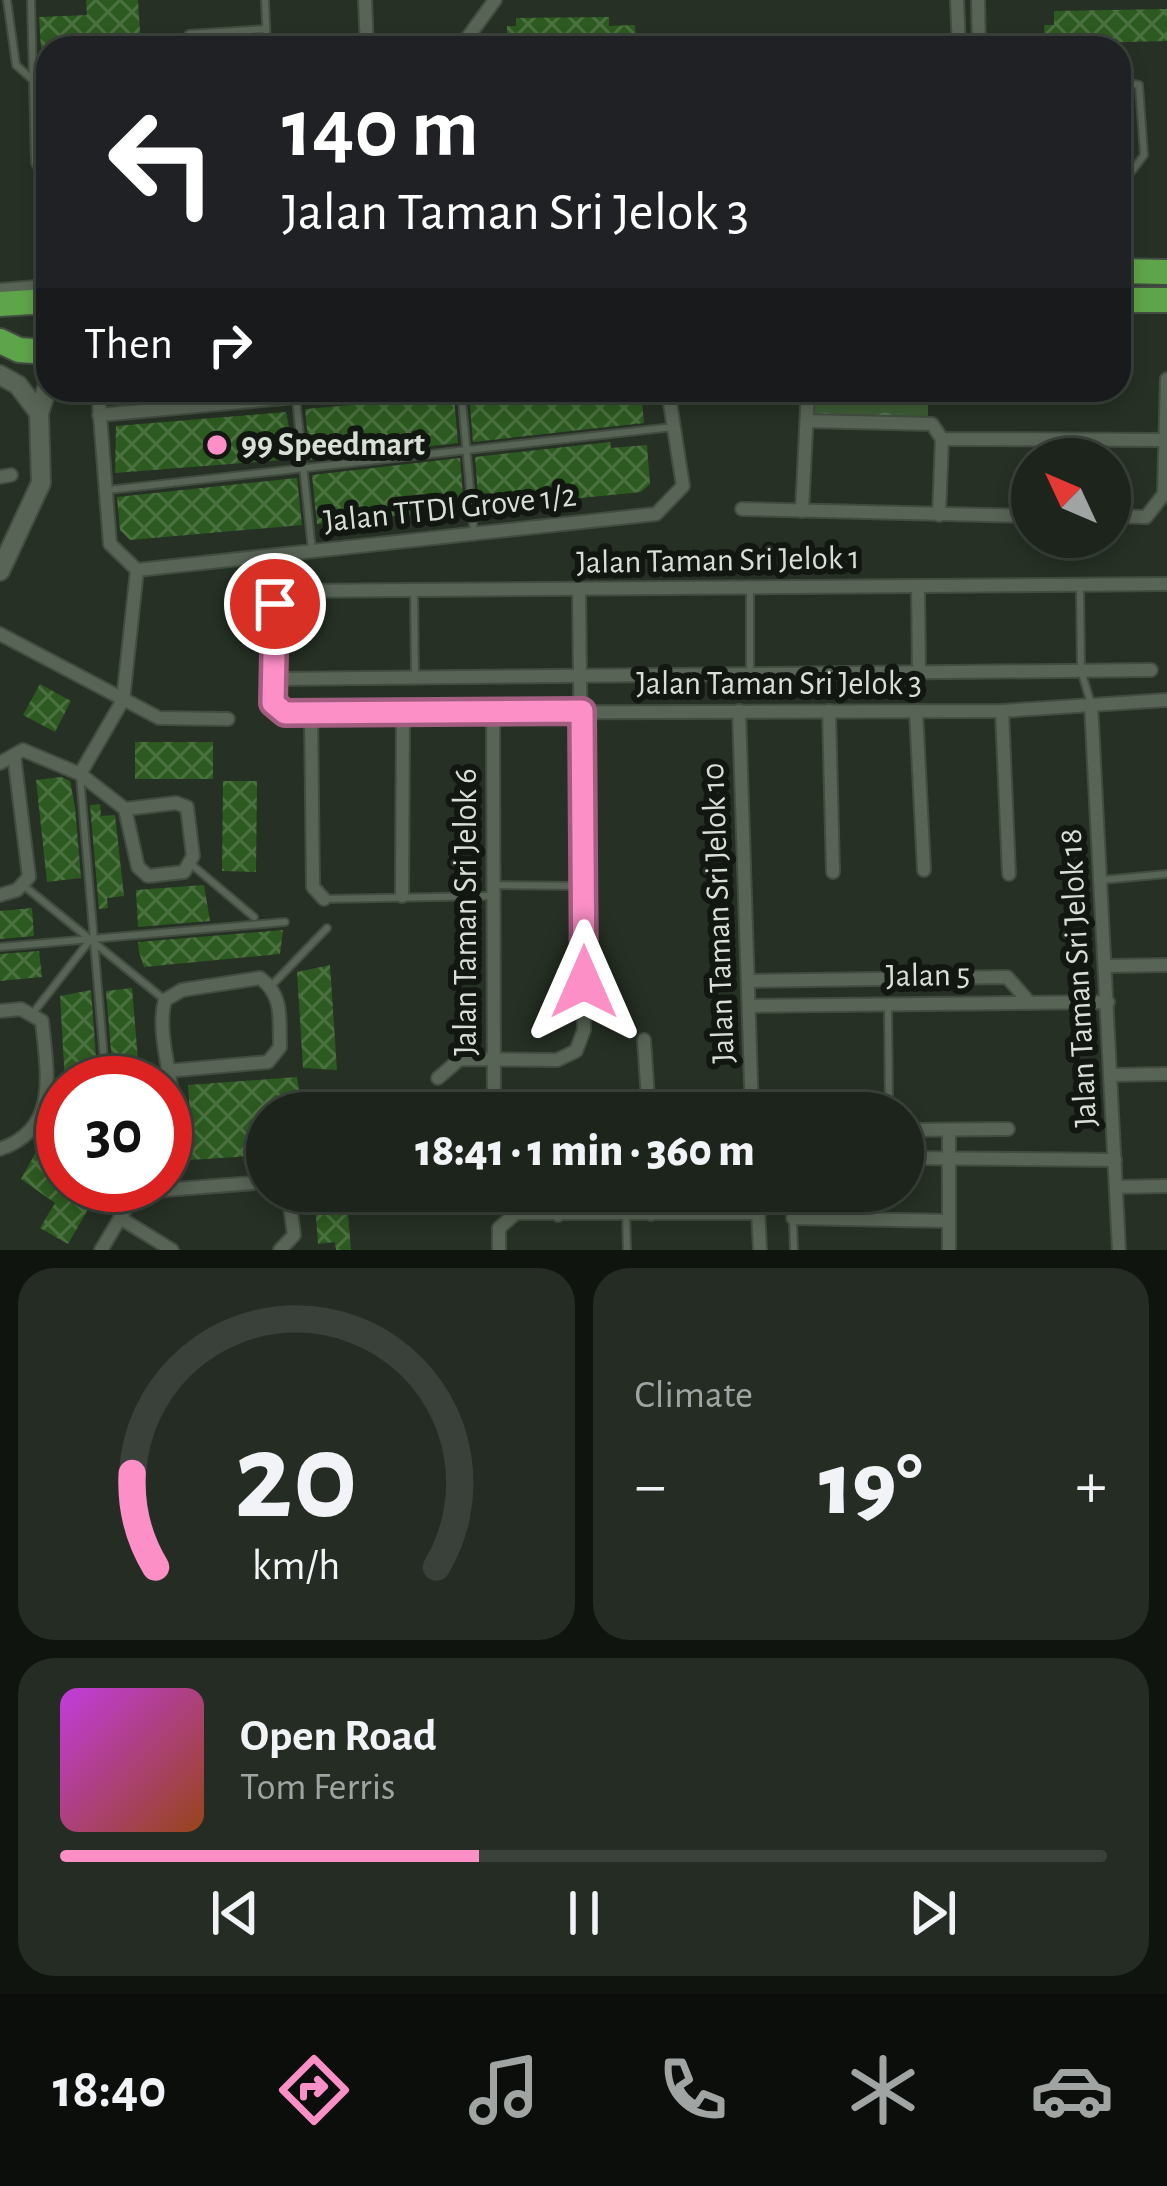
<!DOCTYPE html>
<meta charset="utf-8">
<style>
body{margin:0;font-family:"Alegreya Sans",sans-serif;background:#252c24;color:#f1f3f6;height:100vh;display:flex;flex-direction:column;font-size:45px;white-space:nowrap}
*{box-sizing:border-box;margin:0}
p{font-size:39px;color:#a0a4a3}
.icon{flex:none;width:66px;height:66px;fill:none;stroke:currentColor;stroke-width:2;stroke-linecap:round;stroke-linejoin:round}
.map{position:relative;height:1250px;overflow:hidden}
.panel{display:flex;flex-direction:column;gap:18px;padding:18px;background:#0f140f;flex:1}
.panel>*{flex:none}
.guide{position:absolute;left:36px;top:36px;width:1095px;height:366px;border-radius:36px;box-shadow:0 6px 18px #0003,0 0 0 3px #3a413a;background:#202124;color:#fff;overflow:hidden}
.needle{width:78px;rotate:314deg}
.buttons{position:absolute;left:1011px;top:438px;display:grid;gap:24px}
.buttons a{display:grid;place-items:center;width:120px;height:120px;border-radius:50%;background:#1c241b;box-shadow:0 6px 18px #0003,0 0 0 3px #3a413a;font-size:60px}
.speed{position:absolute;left:36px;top:1056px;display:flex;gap:24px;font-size:60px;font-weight:700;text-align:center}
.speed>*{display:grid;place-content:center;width:156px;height:156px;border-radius:50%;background:#1c241b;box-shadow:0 6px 18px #0003,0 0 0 3px #3a413a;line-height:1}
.speed .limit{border:18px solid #d22;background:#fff;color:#111}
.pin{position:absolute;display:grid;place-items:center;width:102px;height:102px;color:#fff;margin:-51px;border:6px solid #fff;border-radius:50%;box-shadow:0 3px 12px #0007}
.me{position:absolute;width:132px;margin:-66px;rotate:0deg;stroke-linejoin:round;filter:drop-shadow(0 0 9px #0008)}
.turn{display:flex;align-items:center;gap:42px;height:252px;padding:0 48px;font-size:54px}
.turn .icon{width:156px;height:156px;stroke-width:2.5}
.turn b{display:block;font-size:84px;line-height:102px}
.then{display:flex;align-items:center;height:114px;padding:0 48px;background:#0003;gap:24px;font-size:45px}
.big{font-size:90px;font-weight:800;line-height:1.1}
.panel .widget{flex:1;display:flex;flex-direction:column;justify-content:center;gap:18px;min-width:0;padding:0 42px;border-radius:36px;background:#252c24}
.panel .dial{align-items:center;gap:0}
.dial svg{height:312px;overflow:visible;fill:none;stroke:#3a413a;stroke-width:7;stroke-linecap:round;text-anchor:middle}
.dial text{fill:#f1f3f6;stroke:none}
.song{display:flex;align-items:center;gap:36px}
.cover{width:144px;height:144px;border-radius:18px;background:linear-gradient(135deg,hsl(290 70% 55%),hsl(20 70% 35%))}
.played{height:12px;border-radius:6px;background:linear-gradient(90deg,#fb8fc6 40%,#3a413a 40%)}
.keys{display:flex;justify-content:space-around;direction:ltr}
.heat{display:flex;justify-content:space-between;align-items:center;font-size:66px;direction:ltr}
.panel .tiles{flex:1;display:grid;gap:18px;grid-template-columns:1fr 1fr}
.widget:last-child{grid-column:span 2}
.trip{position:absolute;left:246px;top:1092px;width:678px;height:120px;border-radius:60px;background:#1c241b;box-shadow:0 6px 18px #0003,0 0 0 3px #3a413a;font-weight:800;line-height:120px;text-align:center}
.tabs{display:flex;height:192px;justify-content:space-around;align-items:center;background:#0b0e0b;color:#a0a4a3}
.tabs .icon{width:84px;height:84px}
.tabs .active{color:#fb8fc6}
.tabs b{font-size:54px;color:#f1f3f6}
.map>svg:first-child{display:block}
</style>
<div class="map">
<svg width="1167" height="1250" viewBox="0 0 1167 1250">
<defs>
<pattern id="park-crowns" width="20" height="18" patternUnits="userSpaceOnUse" patternTransform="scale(3)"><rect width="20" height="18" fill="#3d5b35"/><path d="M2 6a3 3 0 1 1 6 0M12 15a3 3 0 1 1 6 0" fill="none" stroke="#587252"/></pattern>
<pattern id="building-cross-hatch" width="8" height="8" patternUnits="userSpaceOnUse" patternTransform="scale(3)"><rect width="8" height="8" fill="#2d5a20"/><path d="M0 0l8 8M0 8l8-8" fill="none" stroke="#4b7140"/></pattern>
</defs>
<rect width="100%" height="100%" fill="#263024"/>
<!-- park -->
<path fill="url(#park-crowns)" d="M811 390H928V418H812Z"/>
<!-- building -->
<g fill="url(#building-cross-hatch)">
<path d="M86 0H138L141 48H41L39 17 87 15Z"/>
<path d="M1167 9V41L1045 44 1044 25H1054V11Z"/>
<path d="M609 17V26L635 25 636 38H654V47L521 48 515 38H507V26H516V18Z"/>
<path d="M1119 89 1132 91 1128 164H1119Z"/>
<path d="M511 390H641L644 423 473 442 469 394Z"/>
<path d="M454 396 458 443 310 460 305 409Z"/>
<path d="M286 412 295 459 115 473 116 426Z"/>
<path d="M610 442 611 448 647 445 650 484 641 492 479 508 475 457Z"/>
<path d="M460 458 464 509 317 524 312 475Z"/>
<path d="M297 478 302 525 130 540 120 530 117 497Z"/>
<path d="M40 684 71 701 55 732 23 715Z"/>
<rect x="135" y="742" width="78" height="37"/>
<path d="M61 777 70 781 75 807 81 878 47 882 36 780Z"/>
<path d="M223 781H257L256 872 222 871Z"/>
<path d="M100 804 101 816 115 815 124 896 107 898 108 908 99 909 90 805Z"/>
<path d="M204 885 210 921 138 927 136 890Z"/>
<path d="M32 908 34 936 0 939V911Z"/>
<path d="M283 930 280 954 144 967 139 952 138 942Z"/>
<path d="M39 951 42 977 0 981V954Z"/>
<path d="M330 965 337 1070 303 1068 297 972Z"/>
<path d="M132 988 139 1072 113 1074 106 991Z"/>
<path d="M91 990 98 1083H65L60 996Z"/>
<path d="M297 1077 303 1111 267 1113V1155L190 1160 185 1130H191L188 1085Z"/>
<path d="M63 1103V1185H102L68 1244 40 1228 55 1203 21 1179Z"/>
<path d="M314 1191H346L351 1250H336L335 1242 318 1244Z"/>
</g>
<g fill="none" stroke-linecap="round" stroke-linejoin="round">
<defs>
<g id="lane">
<path d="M7 0 16 65 35 82"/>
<path d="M31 0 35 163 48 184"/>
<path d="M265 0 267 48"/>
<path d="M177 48 189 34 266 29"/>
<path d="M1119 81 1139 85 1144 155 1132 171 1119 175"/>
<path d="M39 143 48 161"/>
<path d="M461 390 474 533"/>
<path d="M296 399 312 550"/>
<path d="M108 490 673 427"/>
<path d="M1080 588 1081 670 1091 704"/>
<path d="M414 591 415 677"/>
<path d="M750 673V591"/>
<path d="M80 776 106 1083"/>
<path d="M191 864 254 917"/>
<path d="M1102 880 1167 874"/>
<path d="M23 885 165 1000"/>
<path d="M495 885 583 886"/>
<path d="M324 899 491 896"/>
<path d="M0 947 285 922"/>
<path d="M271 986 327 928"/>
<path d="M888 1004 889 1113"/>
<path d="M33 1013 90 940"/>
<path d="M792 1191 794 1250"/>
<path d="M626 1214 627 1250"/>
</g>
<g id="street">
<path d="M365 0 367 48"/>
<path d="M957 0 959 48"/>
<path d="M978 0 979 48"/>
<path d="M460 48 495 0"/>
<path d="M0 290 48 286"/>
<path d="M98 390 110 544 137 570 656 514 683 486 668 390"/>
<path d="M99 415 372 390"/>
<path d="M808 421 932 424 942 439 1164 440"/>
<path d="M0 477 11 475"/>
<path d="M742 509 1032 516"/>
<path d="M802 511 808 390"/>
<path d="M939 515 942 439"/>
<path d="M1110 516 1146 517 1164 494 1167 379"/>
<path d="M1167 584 285 591C264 612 273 674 273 703L285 713 1002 711 1167 700"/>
<path d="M918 586 919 672"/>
<path d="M0 634 159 718 228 719"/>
<path d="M273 679 1151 670"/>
<path d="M1091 704 1119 1250"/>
<path d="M311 711 313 887 324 899"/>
<path d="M493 711 494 1113"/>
<path d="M739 711 752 1113"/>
<path d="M829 711 833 872"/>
<path d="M916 711 924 870"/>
<path d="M1002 711 1009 874"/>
<path d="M0 763 23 750 80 774"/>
<path d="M125 809 176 803 187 807 193 856 184 872 148 876 138 867 125 809 80 774 123 700 137 570"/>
<path d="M0 895 17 890 29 877 14 755"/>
<path d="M402 896 403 711"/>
<path d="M1107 966 1167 965"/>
<path d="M748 981 1007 977 1029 1002"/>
<path d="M749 1006 1108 1002"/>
<path d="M0 1011 21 1009 42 1021C47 1072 60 1129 0 1149"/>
<path d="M644 1040 649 1113"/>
<path d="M1111 1075 1167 1074"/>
<path d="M438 1078 460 1059 557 1060 576 1051 584 1030 579 589"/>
<path d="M903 1130 1008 1129"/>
<path d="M949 1131V1250"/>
<path d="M165 1144C187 1101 153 1045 165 1000L182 990 260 978C284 995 279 1020 280 1047L268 1062 167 1071"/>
<path d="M903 1158 1115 1160"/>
<path d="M140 1186 151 1191 267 1182"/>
<path d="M1116 1187 1167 1186"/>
<path d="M651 1191V1214"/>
<path d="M757 1191 760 1250"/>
<path d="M558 1215 579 1191"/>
<path d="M120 1218 172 1250"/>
<path d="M793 1218 949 1221"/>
<path d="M101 1250 140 1185"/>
<path d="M280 1250 294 1235 288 1191"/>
<path d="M499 1250V1228L516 1213H759"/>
</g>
<g id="secondary">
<path d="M0 375 18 385 39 413"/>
<path d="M0 571 41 483 39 413 48 385"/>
</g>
<g id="highway">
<path d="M1119 271 1167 272"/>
<path d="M1119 300H1167"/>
<path d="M0 304 48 301"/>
<path d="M0 341 19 350 48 352"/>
</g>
</defs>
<!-- lane casing -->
<use href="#lane" stroke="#434c41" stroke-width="10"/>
<!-- street casing -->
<use href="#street" stroke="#434c41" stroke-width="16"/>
<!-- secondary casing -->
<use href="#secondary" stroke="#434c41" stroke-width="22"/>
<!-- highway casing -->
<use href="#highway" stroke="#434c41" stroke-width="28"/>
<!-- lane -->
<use href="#lane" stroke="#586455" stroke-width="6"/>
<!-- street -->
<use href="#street" stroke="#586455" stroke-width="12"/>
<!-- secondary -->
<use href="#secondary" stroke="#586455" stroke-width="18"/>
<!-- highway -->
<use href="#highway" stroke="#5ea44a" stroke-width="24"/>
</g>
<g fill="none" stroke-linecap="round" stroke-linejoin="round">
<defs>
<path id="route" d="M275 604 273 703 285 713 582 711 584 982"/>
</defs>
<!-- route casing -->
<use href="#route" stroke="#a35d81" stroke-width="30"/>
<!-- route -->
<use href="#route" stroke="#fb8fc6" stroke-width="21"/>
</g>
<!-- markers -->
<circle fill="#fb8fc6" stroke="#121711" stroke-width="4.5" cx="217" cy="445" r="12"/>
<g text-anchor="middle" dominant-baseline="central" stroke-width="12" stroke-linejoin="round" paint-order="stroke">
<!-- poi labels -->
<g font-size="33" font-weight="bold" fill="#d8dfd6" stroke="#121711" text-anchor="start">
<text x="241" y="445">99 Speedmart</text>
</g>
<!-- street labels -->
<g font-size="33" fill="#d8dfd6" stroke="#121711">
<text transform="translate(450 509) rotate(-6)">Jalan TTDI Grove 1/2</text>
<text transform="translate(718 561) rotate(-1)">Jalan Taman Sri Jelok 1</text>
<text x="779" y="684">Jalan Taman Sri Jelok 3</text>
<text transform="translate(466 912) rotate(-90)">Jalan Taman Sri Jelok 6</text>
<text transform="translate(719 913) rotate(-92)">Jalan Taman Sri Jelok 10</text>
<text transform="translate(928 976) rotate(-1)">Jalan 5</text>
<text transform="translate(1079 978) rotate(-93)">Jalan Taman Sri Jelok 18</text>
</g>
</g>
</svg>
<div class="buttons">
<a><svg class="needle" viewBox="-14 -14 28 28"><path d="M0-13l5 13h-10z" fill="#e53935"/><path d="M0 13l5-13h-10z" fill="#a0a4a3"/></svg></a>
</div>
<div class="speed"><div class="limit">30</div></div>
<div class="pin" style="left:275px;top:604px;background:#d93025"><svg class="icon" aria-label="arrive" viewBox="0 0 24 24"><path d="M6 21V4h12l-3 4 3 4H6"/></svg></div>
<svg class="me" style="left:584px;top:982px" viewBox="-20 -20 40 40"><path d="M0-17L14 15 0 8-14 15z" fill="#fb8fc6" stroke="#fff" stroke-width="4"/></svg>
<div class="trip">18:41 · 1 min · 360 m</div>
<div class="guide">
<div class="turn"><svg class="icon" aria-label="left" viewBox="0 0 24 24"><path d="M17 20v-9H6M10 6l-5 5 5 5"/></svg><div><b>140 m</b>Jalan Taman Sri Jelok 3</div></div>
<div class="then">Then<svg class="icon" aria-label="right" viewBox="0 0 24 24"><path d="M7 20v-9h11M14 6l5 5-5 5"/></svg></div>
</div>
</div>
<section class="panel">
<div class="tiles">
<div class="widget dial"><svg viewBox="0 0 100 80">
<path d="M14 69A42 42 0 1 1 86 69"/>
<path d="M14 69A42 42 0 0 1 8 45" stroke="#fb8fc6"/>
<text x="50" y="56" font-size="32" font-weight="700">20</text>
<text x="50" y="72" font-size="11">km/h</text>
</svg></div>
<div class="widget"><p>Climate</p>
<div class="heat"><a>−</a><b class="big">19°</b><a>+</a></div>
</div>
<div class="widget">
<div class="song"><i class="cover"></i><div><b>Open Road</b><p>Tom Ferris</p></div></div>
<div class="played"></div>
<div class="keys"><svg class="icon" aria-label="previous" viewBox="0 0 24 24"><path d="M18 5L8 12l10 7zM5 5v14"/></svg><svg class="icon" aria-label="pause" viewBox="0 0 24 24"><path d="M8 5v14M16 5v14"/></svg><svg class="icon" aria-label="next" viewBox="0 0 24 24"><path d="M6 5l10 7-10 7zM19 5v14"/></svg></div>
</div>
</div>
</section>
<nav class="tabs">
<b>18:40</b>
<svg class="icon active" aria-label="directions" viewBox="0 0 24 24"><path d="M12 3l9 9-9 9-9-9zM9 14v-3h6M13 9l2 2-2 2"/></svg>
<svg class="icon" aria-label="music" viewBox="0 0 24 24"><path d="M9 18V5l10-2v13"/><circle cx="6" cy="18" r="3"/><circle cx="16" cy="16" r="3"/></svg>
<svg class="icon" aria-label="phone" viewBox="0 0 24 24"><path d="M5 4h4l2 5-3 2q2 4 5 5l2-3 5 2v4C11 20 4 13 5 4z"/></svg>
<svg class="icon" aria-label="climate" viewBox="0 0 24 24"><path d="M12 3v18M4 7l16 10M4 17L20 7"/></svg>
<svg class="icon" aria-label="car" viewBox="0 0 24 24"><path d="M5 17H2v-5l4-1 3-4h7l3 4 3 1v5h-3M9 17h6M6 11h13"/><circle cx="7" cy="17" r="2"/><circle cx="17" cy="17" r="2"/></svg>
</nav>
